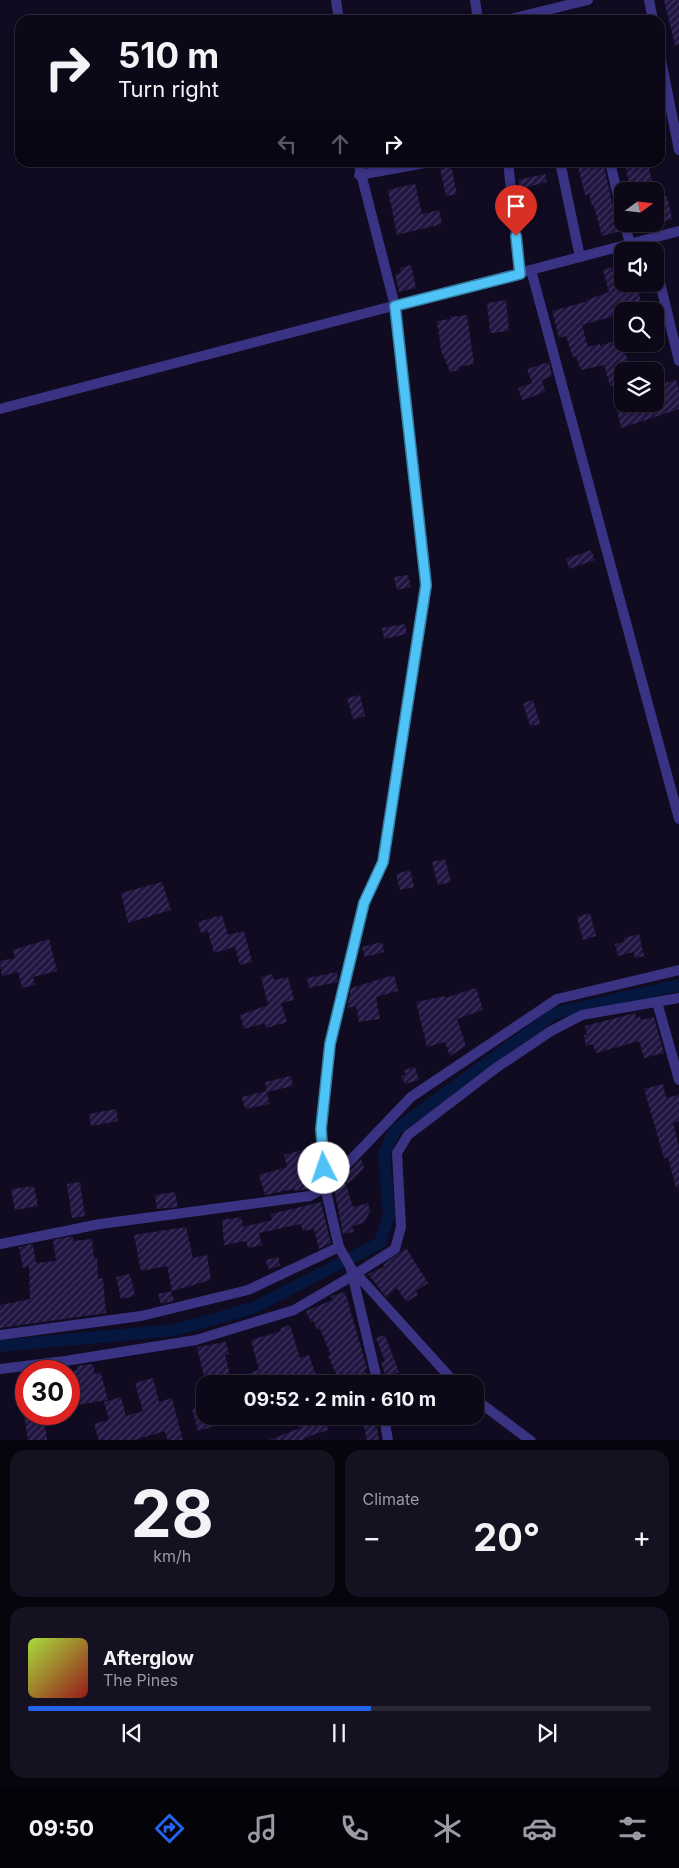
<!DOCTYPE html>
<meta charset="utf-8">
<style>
body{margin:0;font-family:Inter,sans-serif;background:#151121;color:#f1f3f6;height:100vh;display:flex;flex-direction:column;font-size:19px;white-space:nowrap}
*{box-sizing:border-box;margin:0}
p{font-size:16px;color:#9a9aa2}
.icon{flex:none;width:28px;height:28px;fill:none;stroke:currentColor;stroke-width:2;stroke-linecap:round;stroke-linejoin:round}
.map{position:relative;height:1440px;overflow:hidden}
.sheet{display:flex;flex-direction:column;gap:10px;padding:10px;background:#07040d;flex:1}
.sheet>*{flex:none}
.hud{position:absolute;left:15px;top:15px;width:650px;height:152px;border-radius:15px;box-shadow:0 1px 4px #0004,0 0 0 1px #2c2937;background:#0c0818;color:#f1f3f6;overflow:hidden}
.needle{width:32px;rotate:75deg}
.controls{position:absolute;left:614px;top:182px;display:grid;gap:10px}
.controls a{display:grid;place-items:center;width:50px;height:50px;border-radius:10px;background:#0c0818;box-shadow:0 1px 4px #0004,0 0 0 1px #2c2937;font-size:25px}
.speed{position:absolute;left:15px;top:1360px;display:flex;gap:10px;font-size:25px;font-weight:700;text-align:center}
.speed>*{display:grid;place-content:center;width:65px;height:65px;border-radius:50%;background:#0c0818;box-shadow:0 1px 4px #0004,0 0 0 1px #2c2937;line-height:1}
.speed .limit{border:8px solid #d22;background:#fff;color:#111}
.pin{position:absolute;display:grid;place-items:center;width:42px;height:42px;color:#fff;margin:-51px -21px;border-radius:50% 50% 50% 0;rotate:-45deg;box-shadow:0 0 5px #0007}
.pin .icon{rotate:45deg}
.me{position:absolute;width:55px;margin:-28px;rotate:356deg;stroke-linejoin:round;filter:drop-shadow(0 0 4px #0008)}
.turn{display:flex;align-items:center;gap:18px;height:105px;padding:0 20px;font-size:22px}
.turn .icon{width:65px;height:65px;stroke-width:2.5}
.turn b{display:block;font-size:35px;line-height:42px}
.lanes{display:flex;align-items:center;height:48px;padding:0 20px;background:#0003;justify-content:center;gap:25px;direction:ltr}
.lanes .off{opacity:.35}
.big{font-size:38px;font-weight:700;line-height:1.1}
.sheet .widget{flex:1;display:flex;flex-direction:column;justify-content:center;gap:8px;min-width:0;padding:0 18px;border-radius:15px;background:#151121}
.sheet .dial{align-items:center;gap:0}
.dial b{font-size:65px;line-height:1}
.song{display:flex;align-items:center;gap:15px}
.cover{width:60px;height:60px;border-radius:8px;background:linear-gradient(135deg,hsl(80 70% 55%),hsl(0 70% 35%))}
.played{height:5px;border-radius:2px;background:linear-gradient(90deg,#2563eb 55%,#2c2937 55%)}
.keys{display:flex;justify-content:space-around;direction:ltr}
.heat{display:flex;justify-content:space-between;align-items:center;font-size:28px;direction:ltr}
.sheet .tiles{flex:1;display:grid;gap:10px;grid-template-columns:1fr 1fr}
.widget:last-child{grid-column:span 2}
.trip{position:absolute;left:196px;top:1375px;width:288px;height:50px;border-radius:15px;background:#0c0818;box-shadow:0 1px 4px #0004,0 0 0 1px #2c2937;font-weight:700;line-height:50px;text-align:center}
.tab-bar{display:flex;height:80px;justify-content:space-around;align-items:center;background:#05030a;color:#9a9aa2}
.tab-bar .icon{width:35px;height:35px}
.tab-bar .current{color:#2563eb}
.tab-bar b{font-size:22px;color:#f1f3f6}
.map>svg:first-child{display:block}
</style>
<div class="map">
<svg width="679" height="1441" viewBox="0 0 679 1441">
<defs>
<pattern id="building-hatch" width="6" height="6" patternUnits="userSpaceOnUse" patternTransform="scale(1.25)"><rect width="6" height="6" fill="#211642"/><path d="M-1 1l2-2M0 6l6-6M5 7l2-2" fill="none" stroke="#40375e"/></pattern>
</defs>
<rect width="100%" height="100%" fill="#100b20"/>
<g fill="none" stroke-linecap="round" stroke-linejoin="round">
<!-- canal -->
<path stroke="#05173f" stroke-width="12" d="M0 1346 175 1330 253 1308 380 1243 389 1216 384 1154 395 1130 555 1013 679 985"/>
</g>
<!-- building -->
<g fill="url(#building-hatch)">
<path d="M664 0H679V44L675 45Z"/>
<path d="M577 162H603L615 215 620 219V231L602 236 594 206H592L589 194 585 195Z"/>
<path d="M625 162H648L654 191H630Z"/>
<path d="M451 166 457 194 446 196 440 169Z"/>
<path d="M545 174 547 182 520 189 518 180Z"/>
<path d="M415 184 422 214 439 210 442 224 397 235 388 190Z"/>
<path d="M667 196 672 219 655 224V199Z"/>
<path d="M411 265 416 288 399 292 395 274 401 272 400 268Z"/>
<path d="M613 267 616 278 622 276V284L654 285 638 291 644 311H622V314L582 325 588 347 600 344V346L621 339 631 371H622V383L610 386 604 365 581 370 576 356 573 357 566 336 559 338 552 311 588 301 587 300 609 292 603 270Z"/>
<path d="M506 300 509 331 490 333 487 303Z"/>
<path d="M467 315 474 364 458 367 459 370 450 372 441 350 437 321 450 319V317Z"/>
<path d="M549 362 552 376 542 380 545 392 522 400 518 388 532 383 527 369Z"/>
<path d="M676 380 679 390V409L621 428 616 406 655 404V399L660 398 656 386Z"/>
<path d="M591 550 595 560 569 569 566 559Z"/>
<path d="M408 575 411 587 397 590 394 577Z"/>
<path d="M405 624 407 634 384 639 382 628Z"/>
<path d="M360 695 365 716 353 719 347 698Z"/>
<path d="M533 700 540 724 530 726 523 703Z"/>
<path d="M445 859 451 882 438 885 432 862Z"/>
<path d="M410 870 414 887 400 890 396 874Z"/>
<path d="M162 882 171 910 128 923 121 893Z"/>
<path d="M590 913 596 936 583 940 577 917Z"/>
<path d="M222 915 228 935 244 931 252 962 240 965 235 947 214 953 208 931 201 933 198 922Z"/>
<path d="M639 934 644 956 635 958 634 952 618 956 615 944 625 941 624 938Z"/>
<path d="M49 939 57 971 33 977 35 985 22 988 18 972 2 976 0 961 15 958 13 950Z"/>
<path d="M382 942 384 952 365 957 362 947Z"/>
<path d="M337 972 338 982 309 988 307 978Z"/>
<path d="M272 974 274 980 288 977 294 1000 281 1003 287 1022 266 1028 265 1023 244 1029 240 1015 268 1005 261 977Z"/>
<path d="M394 975 398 991 376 997 380 1019 359 1022 356 1006 347 1008 351 988Z"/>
<path d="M476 988 483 1010 457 1019 466 1046 450 1056 445 1042 427 1047 416 1002 445 996V998Z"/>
<path d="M635 1013 636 1018 640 1016 641 1020 654 1017 664 1053 644 1058 639 1041 596 1053 593 1044 586 1046 584 1035H587L585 1026Z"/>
<path d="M415 1067 419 1080 405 1084 401 1076 406 1075 404 1070Z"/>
<path d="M291 1076 293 1086 267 1092 265 1082Z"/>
<path d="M663 1084 666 1098 679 1095V1121L673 1123 679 1147V1187L676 1188 668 1157 664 1158 644 1089Z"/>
<path d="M267 1091 269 1104 245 1109 242 1097Z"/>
<path d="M116 1109 118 1121 91 1126 89 1114Z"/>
<path d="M312 1147 317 1167V1184L308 1189 295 1191 294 1189 265 1195 259 1175 287 1167 284 1155Z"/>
<path d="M361 1159 364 1168 348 1184 343 1178Z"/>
<path d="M80 1182 85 1216 72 1218 67 1184Z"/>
<path d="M345 1182 353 1207 368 1203 370 1211 364 1223 352 1226 354 1232 343 1234 334 1188Z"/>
<path d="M34 1186 38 1206 15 1210 11 1189Z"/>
<path d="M175 1192 178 1207 157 1209 155 1195Z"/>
<path d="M321 1202 331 1243 319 1249 314 1229 303 1231 301 1224 259 1233 262 1245 248 1248 246 1241 224 1245 222 1220 241 1217 243 1227 272 1220 271 1214Z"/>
<path d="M186 1227 193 1258 207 1255 211 1280 172 1291 167 1266 141 1271 134 1235Z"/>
<path d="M73 1236V1241L92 1239 94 1258H97L98 1279 103 1278 106 1313 0 1328V1305L30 1299 29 1266 23 1268 19 1247 33 1244 36 1263 56 1261 53 1240Z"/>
<path d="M406 1248 428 1283 416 1291 418 1295 406 1302 397 1288 386 1297 368 1274 384 1267 383 1265Z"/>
<path d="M278 1257 280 1266 268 1269 266 1260Z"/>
<path d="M130 1274 135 1296 121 1299 116 1277Z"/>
<path d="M171 1291 174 1301 161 1304 158 1294Z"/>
<path d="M345 1292 367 1368 365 1369 369 1384H341L328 1356 331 1355 320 1329 317 1330 314 1321 311 1322 306 1311 332 1300 331 1296Z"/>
<path d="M290 1325 300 1358 309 1355 319 1384H285L283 1375 255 1384H222L220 1377 205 1381 197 1347 226 1342 229 1354 225 1355 231 1379 259 1370 251 1340 281 1331 280 1328Z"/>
<path d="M385 1335 399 1372 386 1377 381 1363 385 1361 376 1338Z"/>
<path d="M93 1364 95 1374 101 1373 108 1400 69 1406V1371L78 1370 77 1366Z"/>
<path d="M153 1378 159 1402 172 1398 183 1441H168L165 1431 131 1441H99L94 1424 109 1420 104 1402 121 1397 126 1416 143 1411 135 1383Z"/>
<path d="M205 1405V1416H216L219 1425 198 1431 192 1409Z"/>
<path d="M24 1414H44L47 1441H28Z"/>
<path d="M316 1416H324L328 1430 303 1438V1441H267L300 1428 299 1426 308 1423 307 1419Z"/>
<path d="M362 1416H375L379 1441H367Z"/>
</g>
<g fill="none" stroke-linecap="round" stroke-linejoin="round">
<!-- street -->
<g stroke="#3a3283" stroke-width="10">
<path d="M336 0 339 20"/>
<path d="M475 0 478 20"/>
<path d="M649 0 653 20"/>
<path d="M507 20 588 0"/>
<path d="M660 55 679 150"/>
<path d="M358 162 395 306 427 585 383 863 364 903 330 1044 321 1129 325 1187 339 1247 351 1268 456 1384"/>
<path d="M508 162 520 273"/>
<path d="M560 162 580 257"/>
<path d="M610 162 622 213"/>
<path d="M359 175 430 162"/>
<path d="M625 224 630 244"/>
<path d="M649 240 652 251"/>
<path d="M655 262 679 361"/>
<path d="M531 270 679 819"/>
<path d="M0 409 679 231"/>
<path d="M657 1002 679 1080"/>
<path d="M0 1244 100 1224 310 1196 325 1187 411 1097 557 999 679 970"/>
<path d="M351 1269 378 1384"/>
<path d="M357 1273 395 1249 401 1227 397 1153 408 1135 496 1068 551 1031 582 1015 679 998"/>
<path d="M0 1335 141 1316 248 1290 339 1247"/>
<path d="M0 1369 65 1361 196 1340 294 1310 354 1275"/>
<path d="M475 1399 531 1441"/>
<path d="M384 1416 388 1441"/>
</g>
</g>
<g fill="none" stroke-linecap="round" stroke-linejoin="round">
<defs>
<path id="route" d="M324 1168 321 1129 330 1044 364 903 383 862 426 585 395 306 520 274 516 236"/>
</defs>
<!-- route casing -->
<use href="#route" stroke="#337fa1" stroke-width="12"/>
<!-- route -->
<use href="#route" stroke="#4fc3f7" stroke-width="9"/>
</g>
</svg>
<div class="controls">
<a><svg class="needle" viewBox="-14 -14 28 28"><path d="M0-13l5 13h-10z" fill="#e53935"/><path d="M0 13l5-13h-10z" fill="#9a9aa2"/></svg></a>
<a><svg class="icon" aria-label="sound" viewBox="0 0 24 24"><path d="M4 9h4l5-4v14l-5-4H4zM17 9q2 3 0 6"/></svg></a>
<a><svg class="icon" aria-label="search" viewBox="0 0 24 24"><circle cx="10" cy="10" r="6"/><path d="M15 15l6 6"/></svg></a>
<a><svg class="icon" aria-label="layers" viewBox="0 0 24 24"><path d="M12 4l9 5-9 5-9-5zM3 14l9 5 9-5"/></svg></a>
</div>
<div class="speed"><div class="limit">30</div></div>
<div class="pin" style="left:516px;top:236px;background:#d93025"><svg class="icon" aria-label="arrive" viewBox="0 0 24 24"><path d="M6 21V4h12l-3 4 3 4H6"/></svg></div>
<svg class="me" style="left:324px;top:1168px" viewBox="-20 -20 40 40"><circle r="19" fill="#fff"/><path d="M0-13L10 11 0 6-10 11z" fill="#4fc3f7"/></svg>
<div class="trip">09:52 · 2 min · 610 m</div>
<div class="hud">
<div class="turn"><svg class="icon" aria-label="right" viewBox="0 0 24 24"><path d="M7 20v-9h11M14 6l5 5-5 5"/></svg><div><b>510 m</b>Turn right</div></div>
<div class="lanes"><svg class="icon off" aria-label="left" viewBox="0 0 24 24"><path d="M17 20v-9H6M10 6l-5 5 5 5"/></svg><svg class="icon off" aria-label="ahead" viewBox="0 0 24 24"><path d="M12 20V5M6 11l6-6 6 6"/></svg><svg class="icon" aria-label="right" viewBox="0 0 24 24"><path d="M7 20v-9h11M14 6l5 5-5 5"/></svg></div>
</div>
</div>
<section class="sheet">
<div class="tiles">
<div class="widget dial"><b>28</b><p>km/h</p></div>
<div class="widget"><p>Climate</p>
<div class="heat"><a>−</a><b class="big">20°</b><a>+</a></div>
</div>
<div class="widget">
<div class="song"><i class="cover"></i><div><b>Afterglow</b><p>The Pines</p></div></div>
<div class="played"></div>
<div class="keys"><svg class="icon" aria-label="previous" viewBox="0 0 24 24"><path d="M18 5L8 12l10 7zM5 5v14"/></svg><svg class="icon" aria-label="pause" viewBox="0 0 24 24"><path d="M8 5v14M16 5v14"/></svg><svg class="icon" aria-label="next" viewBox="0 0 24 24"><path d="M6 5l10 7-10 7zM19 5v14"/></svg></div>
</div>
</div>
</section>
<nav class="tab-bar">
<b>09:50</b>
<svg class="icon current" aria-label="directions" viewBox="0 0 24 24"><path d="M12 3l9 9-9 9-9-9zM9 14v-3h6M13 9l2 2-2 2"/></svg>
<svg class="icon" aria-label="music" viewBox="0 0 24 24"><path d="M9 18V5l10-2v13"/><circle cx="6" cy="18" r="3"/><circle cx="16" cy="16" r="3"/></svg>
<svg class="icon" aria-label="phone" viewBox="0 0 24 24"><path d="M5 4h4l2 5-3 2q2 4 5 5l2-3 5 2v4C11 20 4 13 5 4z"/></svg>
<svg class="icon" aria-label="climate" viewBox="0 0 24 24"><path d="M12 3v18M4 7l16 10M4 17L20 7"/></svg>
<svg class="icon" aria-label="car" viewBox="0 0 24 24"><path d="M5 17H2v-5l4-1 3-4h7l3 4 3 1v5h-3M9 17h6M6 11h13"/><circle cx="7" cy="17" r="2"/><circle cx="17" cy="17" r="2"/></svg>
<svg class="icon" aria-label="filters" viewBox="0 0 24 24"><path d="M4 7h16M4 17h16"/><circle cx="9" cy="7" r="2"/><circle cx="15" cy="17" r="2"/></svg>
</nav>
